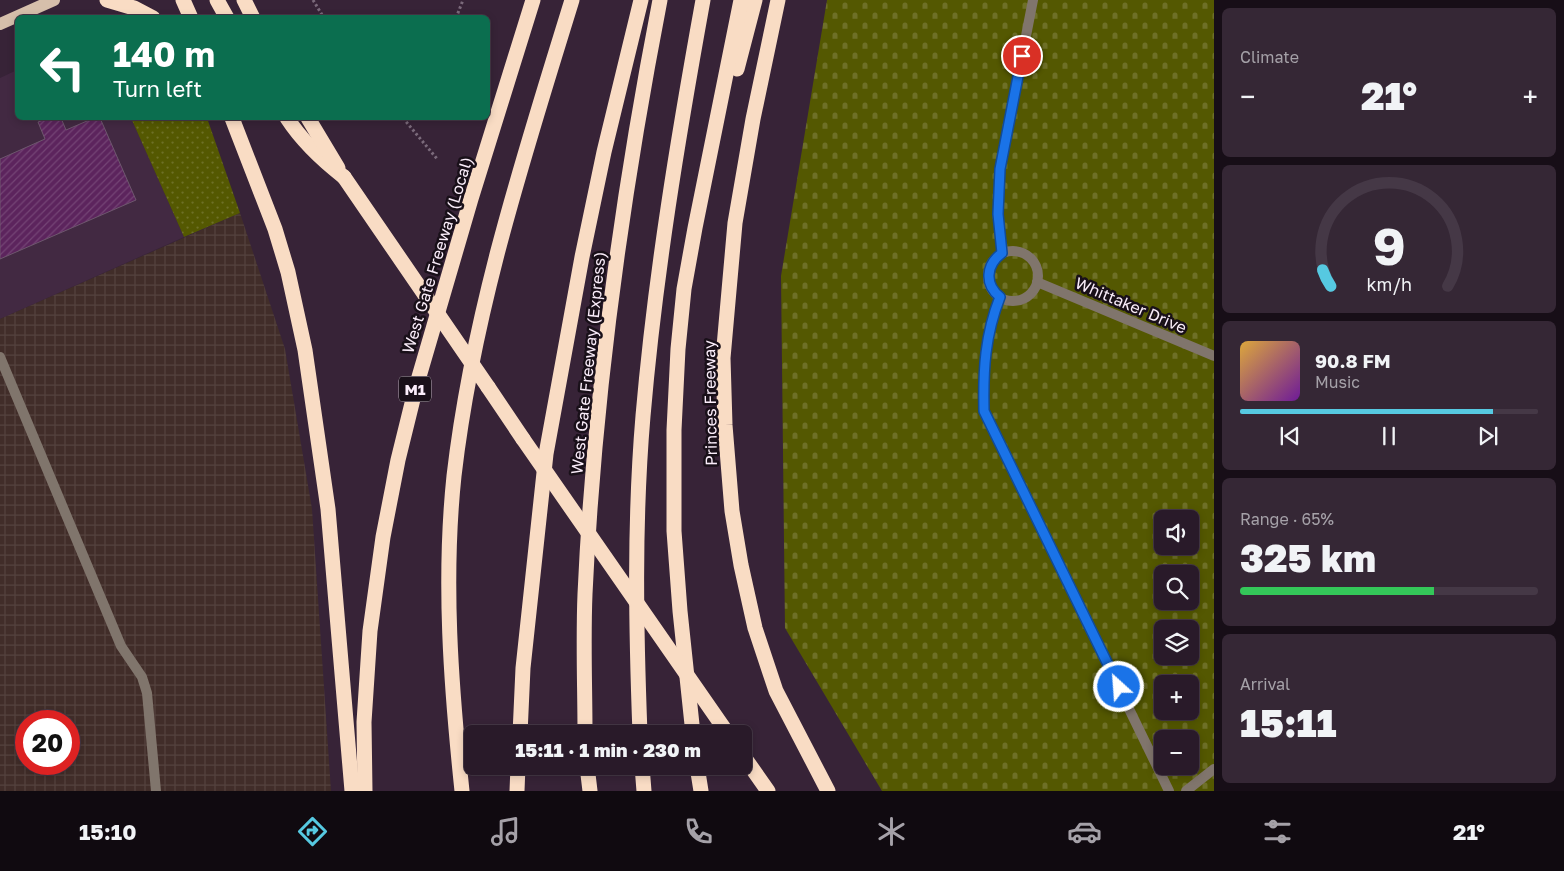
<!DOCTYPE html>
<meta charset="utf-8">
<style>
body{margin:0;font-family:"Golos Text",sans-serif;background:#352735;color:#f1f3f6;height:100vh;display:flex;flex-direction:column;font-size:19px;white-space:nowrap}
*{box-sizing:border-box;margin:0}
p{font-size:16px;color:#a5a1a8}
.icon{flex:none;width:28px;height:28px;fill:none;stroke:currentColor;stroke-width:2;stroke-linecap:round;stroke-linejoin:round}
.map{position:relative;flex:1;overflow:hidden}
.side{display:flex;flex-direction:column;gap:8px;padding:8px;background:#170e17;width:350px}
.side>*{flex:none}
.top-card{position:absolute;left:15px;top:15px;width:475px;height:105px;border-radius:8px;box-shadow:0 2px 8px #0003,0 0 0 1px #453846;background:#0b6e4f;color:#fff;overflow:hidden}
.fabs{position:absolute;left:1154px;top:510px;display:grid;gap:10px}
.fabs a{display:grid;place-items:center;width:45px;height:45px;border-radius:8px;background:#291a29;box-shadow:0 2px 8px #0003,0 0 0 1px #453846;font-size:25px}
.speed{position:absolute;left:15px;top:710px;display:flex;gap:10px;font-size:25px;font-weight:700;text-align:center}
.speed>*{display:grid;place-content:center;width:65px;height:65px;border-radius:50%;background:#291a29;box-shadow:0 2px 8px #0003,0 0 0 1px #453846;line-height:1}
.speed .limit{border:8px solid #d22;background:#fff;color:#111}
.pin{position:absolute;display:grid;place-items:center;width:42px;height:42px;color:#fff;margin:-21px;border:2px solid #fff;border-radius:50%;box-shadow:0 1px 5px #0007}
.me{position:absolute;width:55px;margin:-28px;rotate:334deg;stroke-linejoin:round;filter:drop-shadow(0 0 4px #0008)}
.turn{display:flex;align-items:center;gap:18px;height:105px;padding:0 15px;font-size:22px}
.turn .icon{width:65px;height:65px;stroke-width:2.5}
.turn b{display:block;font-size:35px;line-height:42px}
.big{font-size:38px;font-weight:800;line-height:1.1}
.side .widget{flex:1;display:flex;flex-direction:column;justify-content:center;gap:8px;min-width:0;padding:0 18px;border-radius:8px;background:#352735}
.side .dial{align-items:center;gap:0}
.dial svg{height:130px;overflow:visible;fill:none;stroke:#453846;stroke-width:7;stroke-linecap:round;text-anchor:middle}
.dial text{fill:#f1f3f6;stroke:none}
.song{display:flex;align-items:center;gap:15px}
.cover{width:60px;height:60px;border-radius:8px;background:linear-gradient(135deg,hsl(40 70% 55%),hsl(280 70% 35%))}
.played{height:5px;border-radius:2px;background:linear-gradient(90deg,#56c9e1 85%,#453846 85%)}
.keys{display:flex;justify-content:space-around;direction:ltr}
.heat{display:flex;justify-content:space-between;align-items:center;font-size:28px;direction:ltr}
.charge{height:8px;border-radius:4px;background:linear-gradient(90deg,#34c759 65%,#453846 0)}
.trip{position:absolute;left:464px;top:725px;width:288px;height:50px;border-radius:8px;background:#291a29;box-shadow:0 2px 8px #0003,0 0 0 1px #453846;font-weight:800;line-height:50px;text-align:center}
.dock{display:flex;height:80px;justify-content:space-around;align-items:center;background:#100a10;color:#a5a1a8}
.dock .icon{width:35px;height:35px}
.dock .selected{color:#56c9e1}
.dock b{font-size:22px;color:#f1f3f6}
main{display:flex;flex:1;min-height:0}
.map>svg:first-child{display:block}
</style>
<main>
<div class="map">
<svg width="1214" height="791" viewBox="0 0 1214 791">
<defs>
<pattern id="industrial-grid" width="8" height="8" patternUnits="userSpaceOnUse" patternTransform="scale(1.25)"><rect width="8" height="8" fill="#412d29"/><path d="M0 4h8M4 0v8" fill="none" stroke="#54423e"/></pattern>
<pattern id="grass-dots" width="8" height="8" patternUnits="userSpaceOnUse" patternTransform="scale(1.25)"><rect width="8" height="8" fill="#545801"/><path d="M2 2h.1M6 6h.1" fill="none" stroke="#6e7027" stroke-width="1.8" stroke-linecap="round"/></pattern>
<pattern id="cemetery-stones" width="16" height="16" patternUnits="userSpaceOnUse" patternTransform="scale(1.25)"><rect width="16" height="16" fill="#545801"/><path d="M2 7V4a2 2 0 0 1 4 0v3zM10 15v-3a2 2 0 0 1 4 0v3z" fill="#6e7027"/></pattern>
<pattern id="building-hatch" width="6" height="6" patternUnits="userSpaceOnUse" patternTransform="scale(1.25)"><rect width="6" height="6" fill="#5c245d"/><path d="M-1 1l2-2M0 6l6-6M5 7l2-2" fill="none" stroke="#744475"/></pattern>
</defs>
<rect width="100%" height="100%" fill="#372337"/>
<!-- built -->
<path fill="#422942" d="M17 70 18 118H131L184 237 0 319V78Z"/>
<!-- industrial -->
<path fill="url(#industrial-grid)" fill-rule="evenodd" d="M240 213 285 349 312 509 331 791H0V319ZM26 721H69V764H26Z"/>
<!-- grass -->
<path fill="url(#grass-dots)" d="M131 118H207L240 213 184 237Z"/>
<!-- cemetery -->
<path fill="url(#cemetery-stones)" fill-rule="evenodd" d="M827 0H1214V791H882L785 628 781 276ZM1162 519H1190V546H1162ZM1162 574H1190V601H1162ZM1162 629H1190V656H1162ZM1162 684H1190V711H1162ZM1162 739H1190V766H1162Z"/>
<!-- building -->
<path fill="url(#building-hatch)" stroke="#6e576e" d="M49 118H61L66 130 94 118H100L136 200 0 259V159L45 139 38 122Z"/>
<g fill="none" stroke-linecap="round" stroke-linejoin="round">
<!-- path -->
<g stroke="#7b6a7b" stroke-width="3" stroke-dasharray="2.5 2.5" stroke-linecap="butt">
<path d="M313 0 324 18"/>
<path d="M456 18 463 0"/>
<path d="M403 118 438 160"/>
</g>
<!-- service -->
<g stroke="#80756c" stroke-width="10">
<circle cx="1013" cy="276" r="25"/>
<path d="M1002 253 998 214 1000 169 1033 0"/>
<path d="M1037 282 1214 356"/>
<path d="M1000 297C985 335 983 370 984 411L1169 791"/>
<path d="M0 357 121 646 142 677 147 693 156 791"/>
<path d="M1186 791 1214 769"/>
</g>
<!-- primary -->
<path stroke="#d6bfab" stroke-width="12" d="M0 24 54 0"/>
<!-- motorway -->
<g stroke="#f9dcc4" stroke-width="15">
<path d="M107 0 134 8 153 18"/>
<path d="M183 0 191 18"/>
<path d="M217 0 227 18"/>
<path d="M244 0 253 18"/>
<path d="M778 0 753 119 735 223 723 358 725 425 732 511 741 565 755 628 776 691 828 791"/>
<path d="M737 69 755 0"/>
<path d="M232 118 275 229 288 272 305 350 328 509 352 791"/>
<path d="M287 118C302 141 322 160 344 177"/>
<path d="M308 118 338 168"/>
<path d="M488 387 523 439"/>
<path d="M520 734 523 668 546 454 582 257 604 152 641 0"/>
<path d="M585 734C585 687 583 641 585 594 594 395 622 196 660 0"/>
<path d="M640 734C636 628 634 522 643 416 655 276 678 138 703 0"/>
<path d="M693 734 680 611 674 531V430L678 349 684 289 695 228 741 0"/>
<path d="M742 754 768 791"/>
<path d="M587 766 590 791"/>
<path d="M642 766 644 791"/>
<path d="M697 766 701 791"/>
<path d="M365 791 364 722 370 631 383 537 398 460 416 387 471 199 533 0"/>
<path d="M462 791C451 686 443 581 454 476 473 312 524 156 572 0"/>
<path d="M517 791 518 766"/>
</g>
<!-- motorway-bridge -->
<g stroke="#f9dcc4" stroke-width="15">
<path d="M344 177 488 387"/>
<path d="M523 439 728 734"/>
</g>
</g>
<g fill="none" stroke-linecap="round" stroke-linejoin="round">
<defs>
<path id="route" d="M1022 56 1000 169 998 214 1002 253C986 265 984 284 1000 297 985 335 983 370 984 411L1119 687"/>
</defs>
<!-- route casing -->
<use href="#route" stroke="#114b97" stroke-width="12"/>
<!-- route -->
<use href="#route" stroke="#1a73e8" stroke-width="9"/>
</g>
<g text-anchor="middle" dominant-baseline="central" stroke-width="5" stroke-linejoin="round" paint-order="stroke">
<!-- shield labels -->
<rect fill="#191019" stroke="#b6abb6" stroke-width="1" x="399" y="376.5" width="32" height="25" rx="4"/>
<g font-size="15" font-weight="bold" fill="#faedfa">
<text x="415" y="389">M1</text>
</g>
<!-- street labels -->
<g font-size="16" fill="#faedfa" stroke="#191019">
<text transform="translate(437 255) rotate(-73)">West Gate Freeway (Local)</text>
<text transform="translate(1131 305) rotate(23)">Whittaker Drive</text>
<text transform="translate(588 363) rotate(-84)">West Gate Freeway (Express)</text>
<text transform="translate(710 403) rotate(-91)">Princes Freeway</text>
</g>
</g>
</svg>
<div class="fabs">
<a><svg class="icon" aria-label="sound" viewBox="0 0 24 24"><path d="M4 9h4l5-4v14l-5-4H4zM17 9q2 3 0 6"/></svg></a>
<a><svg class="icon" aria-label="search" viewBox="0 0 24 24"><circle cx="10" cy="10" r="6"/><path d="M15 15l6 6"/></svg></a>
<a><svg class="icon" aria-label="layers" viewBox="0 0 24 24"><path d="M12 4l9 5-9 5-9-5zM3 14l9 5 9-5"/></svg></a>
<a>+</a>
<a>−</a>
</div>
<div class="speed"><div class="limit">20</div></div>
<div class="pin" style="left:1022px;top:56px;background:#d93025"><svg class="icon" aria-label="arrive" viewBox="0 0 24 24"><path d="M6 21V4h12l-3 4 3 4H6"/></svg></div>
<svg class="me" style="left:1119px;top:687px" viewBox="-20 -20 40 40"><circle r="17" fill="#1a73e8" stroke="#fff" stroke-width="3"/><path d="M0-11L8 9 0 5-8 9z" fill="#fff"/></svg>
<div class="trip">15:11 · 1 min · 230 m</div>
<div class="top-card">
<div class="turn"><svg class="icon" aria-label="left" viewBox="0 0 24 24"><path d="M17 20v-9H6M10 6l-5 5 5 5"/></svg><div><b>140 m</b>Turn left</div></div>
</div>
</div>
<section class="side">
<div class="widget"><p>Climate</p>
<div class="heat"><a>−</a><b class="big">21°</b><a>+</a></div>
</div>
<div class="widget dial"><svg viewBox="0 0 100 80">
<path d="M14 69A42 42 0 1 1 86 69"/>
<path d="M14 69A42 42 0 0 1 9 59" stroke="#56c9e1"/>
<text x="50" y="56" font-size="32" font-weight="700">9</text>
<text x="50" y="72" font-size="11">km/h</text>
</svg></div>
<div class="widget">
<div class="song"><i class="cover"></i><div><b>90.8 FM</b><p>Music</p></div></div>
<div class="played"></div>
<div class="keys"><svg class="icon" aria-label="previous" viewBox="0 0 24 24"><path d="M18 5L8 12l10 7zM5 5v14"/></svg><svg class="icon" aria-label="pause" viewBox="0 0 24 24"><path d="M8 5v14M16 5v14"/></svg><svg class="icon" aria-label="next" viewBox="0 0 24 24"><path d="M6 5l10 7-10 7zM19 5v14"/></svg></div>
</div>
<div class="widget"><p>Range · 65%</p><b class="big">325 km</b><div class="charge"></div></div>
<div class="widget"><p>Arrival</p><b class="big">15:11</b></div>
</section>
</main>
<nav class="dock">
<b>15:10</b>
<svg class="icon selected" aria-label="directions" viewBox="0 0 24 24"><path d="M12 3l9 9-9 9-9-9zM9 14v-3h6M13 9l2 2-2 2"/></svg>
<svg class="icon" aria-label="music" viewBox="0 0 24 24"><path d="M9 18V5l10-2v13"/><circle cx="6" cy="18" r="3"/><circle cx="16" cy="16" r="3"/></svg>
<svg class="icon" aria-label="phone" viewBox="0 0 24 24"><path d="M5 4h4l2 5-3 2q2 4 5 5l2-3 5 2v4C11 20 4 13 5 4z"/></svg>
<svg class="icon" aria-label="climate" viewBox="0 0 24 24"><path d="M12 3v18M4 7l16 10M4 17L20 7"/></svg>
<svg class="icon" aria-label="car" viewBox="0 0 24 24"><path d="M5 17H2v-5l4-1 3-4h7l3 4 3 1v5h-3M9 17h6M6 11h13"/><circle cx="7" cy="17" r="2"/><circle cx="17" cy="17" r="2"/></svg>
<svg class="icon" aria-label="filters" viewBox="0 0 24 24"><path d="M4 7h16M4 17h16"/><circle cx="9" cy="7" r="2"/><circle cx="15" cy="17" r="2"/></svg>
<b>21°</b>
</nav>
